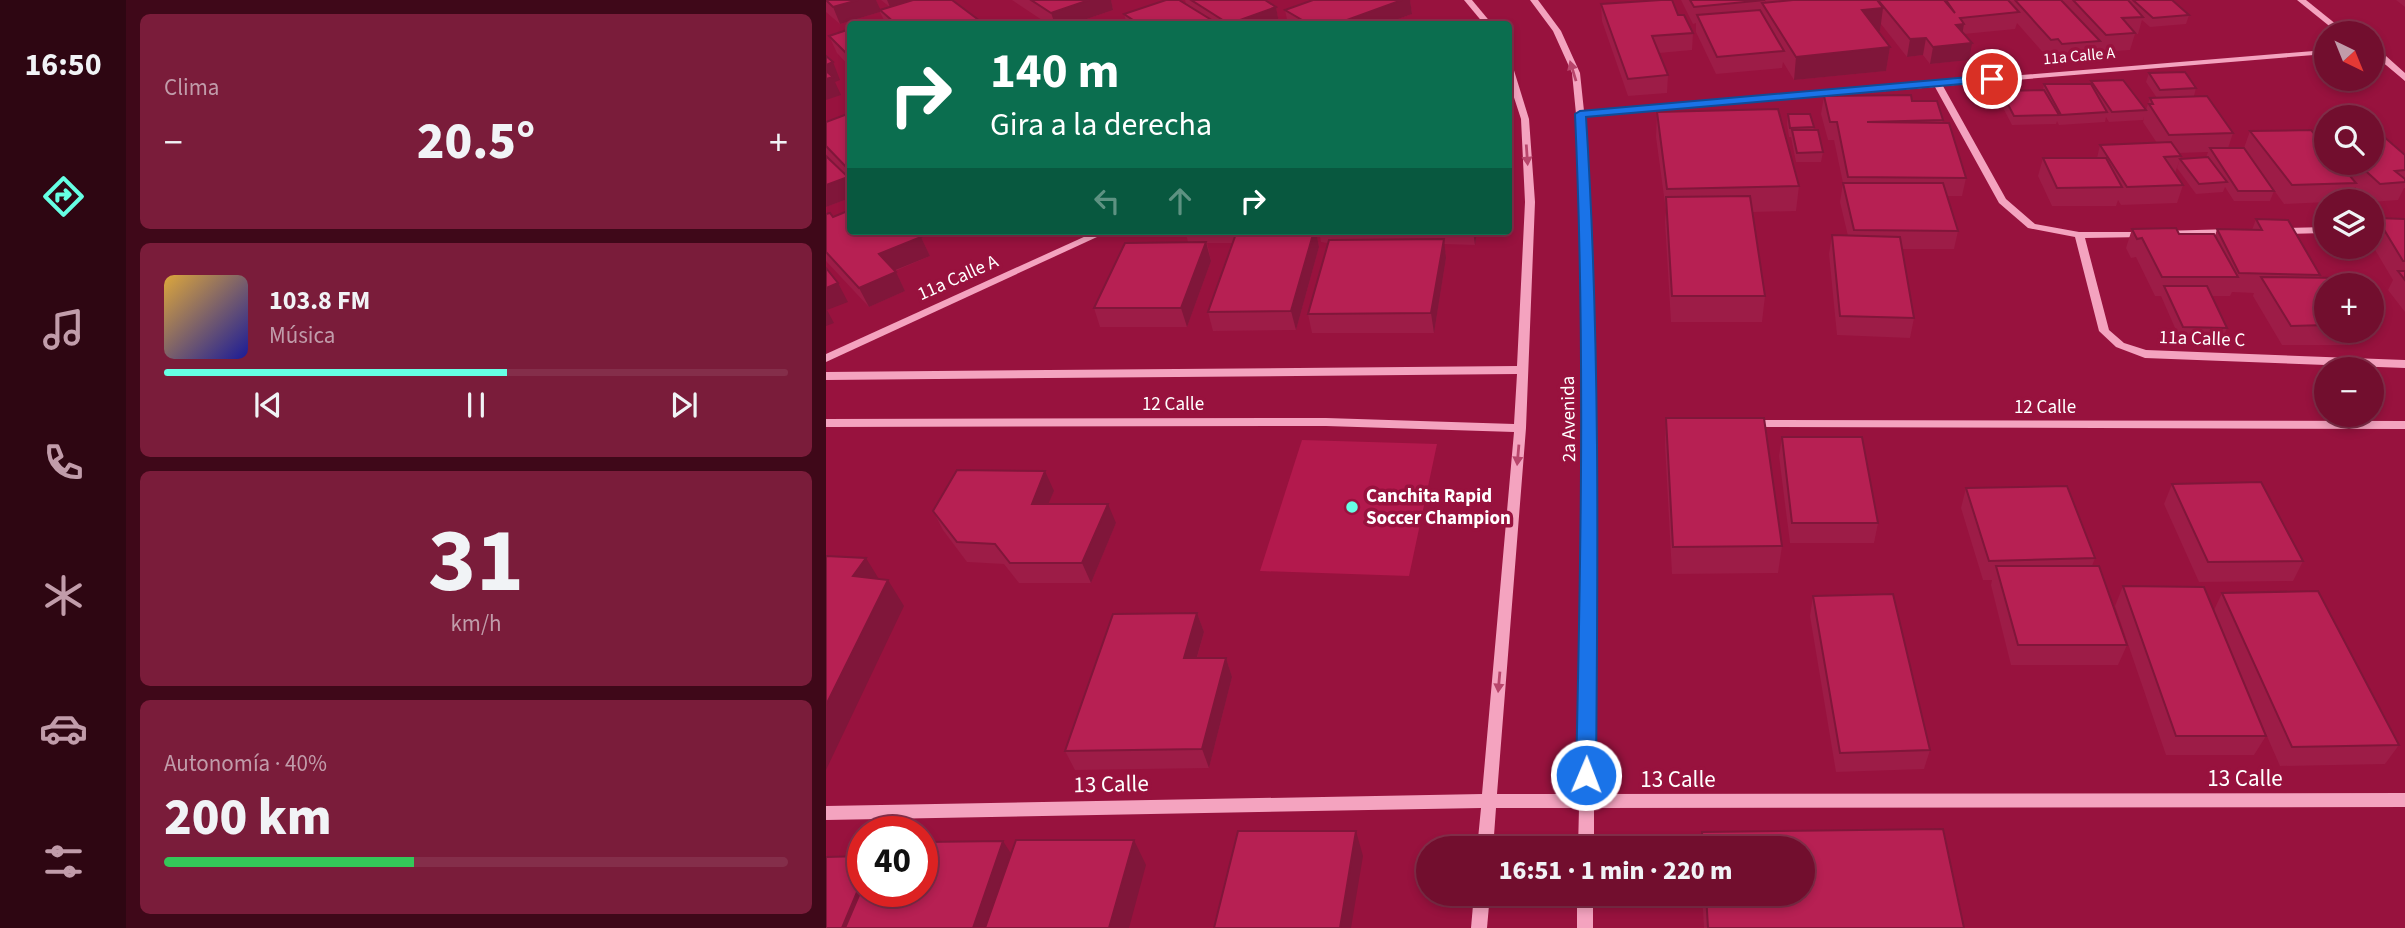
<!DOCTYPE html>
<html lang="es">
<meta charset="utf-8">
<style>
body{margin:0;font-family:"Source Sans 3",sans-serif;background:#7a1c3a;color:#f1f3f6;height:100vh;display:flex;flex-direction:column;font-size:26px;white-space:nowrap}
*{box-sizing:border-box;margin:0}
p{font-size:23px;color:#c19caa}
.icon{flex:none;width:38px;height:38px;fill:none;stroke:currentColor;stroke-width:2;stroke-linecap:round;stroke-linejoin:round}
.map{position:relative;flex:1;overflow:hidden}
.sheet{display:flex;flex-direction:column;gap:14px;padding:14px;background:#3f0819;width:700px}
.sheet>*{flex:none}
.hud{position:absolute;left:21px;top:21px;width:665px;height:214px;border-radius:7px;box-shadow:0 4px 10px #0003,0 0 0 2px #842e4a;background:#0b6e4f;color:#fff;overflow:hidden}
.needle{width:46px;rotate:137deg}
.tools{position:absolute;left:1488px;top:21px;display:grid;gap:14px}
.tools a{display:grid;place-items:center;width:70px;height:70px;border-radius:50%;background:#720e2e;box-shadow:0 4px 10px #0003,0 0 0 2px #842e4a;font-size:35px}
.speed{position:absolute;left:21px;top:816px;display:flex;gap:14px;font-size:35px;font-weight:700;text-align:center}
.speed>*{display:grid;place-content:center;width:91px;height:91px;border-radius:50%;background:#720e2e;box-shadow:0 4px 10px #0003,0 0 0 2px #842e4a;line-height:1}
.speed .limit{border:10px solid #d22;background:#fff;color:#111}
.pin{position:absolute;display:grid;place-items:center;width:60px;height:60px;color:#fff;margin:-30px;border:4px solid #fff;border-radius:50%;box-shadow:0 2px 7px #0007}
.me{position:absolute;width:77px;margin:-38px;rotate:1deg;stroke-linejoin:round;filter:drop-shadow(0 0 5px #0008)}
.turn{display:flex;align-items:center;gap:24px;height:147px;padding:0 28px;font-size:32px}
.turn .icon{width:91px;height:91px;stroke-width:2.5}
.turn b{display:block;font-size:49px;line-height:60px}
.lanes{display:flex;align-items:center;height:66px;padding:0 28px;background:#0003;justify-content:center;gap:35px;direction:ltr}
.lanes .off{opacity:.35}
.big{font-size:52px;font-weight:800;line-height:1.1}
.sheet .card{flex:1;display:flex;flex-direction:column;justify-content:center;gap:10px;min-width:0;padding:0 24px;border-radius:10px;background:#7a1c3a}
.sheet .dial{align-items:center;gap:0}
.dial b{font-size:91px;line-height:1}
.song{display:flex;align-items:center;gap:21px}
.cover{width:84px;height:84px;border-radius:10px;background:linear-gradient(135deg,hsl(40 70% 55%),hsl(240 70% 35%))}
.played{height:7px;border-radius:4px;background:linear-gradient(90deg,#66ffe4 55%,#842e4a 55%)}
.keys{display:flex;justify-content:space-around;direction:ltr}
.heat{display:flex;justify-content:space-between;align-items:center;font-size:38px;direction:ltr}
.charge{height:10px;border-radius:5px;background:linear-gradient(90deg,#34c759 40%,#842e4a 0)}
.trip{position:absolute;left:590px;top:836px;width:399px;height:70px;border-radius:35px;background:#720e2e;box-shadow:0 4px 10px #0003,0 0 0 2px #842e4a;font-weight:800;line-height:70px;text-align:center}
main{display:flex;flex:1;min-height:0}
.menu{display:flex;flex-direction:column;width:126px;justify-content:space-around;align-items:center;background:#2e0612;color:#c19caa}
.menu .icon{width:49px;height:49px}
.menu .selected{color:#66ffe4}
.menu b{font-size:32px;color:#f1f3f6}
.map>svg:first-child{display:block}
</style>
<main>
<nav class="menu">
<b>16:50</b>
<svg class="icon selected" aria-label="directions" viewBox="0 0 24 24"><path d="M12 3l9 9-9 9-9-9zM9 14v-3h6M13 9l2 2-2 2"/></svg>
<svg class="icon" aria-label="music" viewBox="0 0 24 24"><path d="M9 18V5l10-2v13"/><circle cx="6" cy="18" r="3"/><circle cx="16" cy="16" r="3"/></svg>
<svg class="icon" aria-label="phone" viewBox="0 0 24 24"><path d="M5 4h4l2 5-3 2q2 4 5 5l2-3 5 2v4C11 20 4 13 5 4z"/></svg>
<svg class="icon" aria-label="climate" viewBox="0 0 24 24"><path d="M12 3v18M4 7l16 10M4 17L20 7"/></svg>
<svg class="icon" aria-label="car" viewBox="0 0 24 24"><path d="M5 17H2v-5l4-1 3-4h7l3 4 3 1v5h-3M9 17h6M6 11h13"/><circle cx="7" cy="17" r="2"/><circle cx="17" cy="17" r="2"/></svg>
<svg class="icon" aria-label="filters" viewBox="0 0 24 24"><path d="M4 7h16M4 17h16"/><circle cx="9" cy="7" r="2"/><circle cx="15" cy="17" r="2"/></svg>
</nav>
<section class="sheet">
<div class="card"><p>Clima</p>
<div class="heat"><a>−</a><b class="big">20.5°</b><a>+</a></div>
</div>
<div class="card">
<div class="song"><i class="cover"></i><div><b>103.8 FM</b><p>Música</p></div></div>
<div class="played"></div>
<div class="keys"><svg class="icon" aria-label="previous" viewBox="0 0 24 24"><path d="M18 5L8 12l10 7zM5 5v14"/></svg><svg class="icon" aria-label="pause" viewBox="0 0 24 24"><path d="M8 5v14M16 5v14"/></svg><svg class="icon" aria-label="next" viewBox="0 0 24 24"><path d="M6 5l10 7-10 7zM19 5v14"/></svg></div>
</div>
<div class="card dial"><b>31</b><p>km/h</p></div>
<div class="card"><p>Autonomía · 40%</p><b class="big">200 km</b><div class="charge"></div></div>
</section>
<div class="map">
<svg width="1579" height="928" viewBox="0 0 1579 928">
<rect width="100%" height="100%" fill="#98123e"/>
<!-- green -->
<path fill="#b3194d" d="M476 440 611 444 583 576 434 571Z"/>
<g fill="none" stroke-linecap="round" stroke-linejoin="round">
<!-- minor -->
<g fill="#f4a3bf" fill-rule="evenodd">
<path d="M638 0H646L666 24H658Z"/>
<path d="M704 0H712L735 31 754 73 758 111 1500 50V54L1117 86 1180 199 1209 224 1253 232H1322V236L1318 237 1259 238 1283 330 1298 343 1320 350 1579 360V368L1319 358 1290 347 1273 331 1249 237 1202 228 1173 203 1109 87 759 116C773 342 770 568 768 794L1579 793V807L768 808V849H752L753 808H670L667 849H651L655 808 0 820V806L656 794 688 432 500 426 0 427V419L500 418 688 424 691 374 0 380V372L691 366 699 202 695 119 682 79V62L686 64 703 119 709 202 700 428 671 794H753L759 477 755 217 750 114 746 73 727 31Z"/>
<path d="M1471 0H1480L1521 33H1512Z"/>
<path d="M316 14H319V18L298 24H287Z"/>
<path d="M1545 52 1560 56 1579 73V81L1554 60 1545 57Z"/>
<path d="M1500 227V233L1455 234 1450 231 1455 228Z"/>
<path d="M1405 229 1410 232 1409 234 1336 237 1331 234 1336 231Z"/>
<path d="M271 231H284L0 362V354Z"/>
<path d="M925 420 1579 421V429L921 427 919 424 921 421Z"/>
<path d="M648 894H664L661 928H645Z"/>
<rect x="751" y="894" width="16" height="34"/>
</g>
</g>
<!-- wall -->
<g fill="#9d1c47">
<path d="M0 0H50L54 10 64 7 55 0H87L158 24H60L54 12 14 24 0 12Z"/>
<path d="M186 0H285L287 10 246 24H222Z"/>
<path d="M359 0H439L450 7 453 23 451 24H301L298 14 360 4Z"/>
<path d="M487 0H584L586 14 558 24H462L459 10Z"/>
<path d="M855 0H939V3L940 2 939 0H1346L1363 15 1360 24 1324 27 1316 20 1312 34H1309L1304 50 1275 52 1272 48 1269 58 1231 61 1228 57H1221L1191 23 1189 29 1138 34 1143 60 1104 64 1097 55 1081 57 1055 24 1054 31H1052L1064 47 1060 71 968 80 957 62 956 68 890 74 870 32V23L867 24Z"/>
<path d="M1570 0H1579V7Z"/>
<path d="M775 4 852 15 867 33 866 50 833 53 842 75 841 93 802 96 776 21Z"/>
<path d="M24 29V67L11 53 3 36Z"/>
<path d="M1323 73 1370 88 1368 96 1407 133 1402 148H1418L1424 131 1500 163H1545L1579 155V188H1578L1572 200 1545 202 1529 187 1522 201 1458 204 1437 175 1448 191 1444 201H1408L1399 187 1397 192 1370 194 1351 168 1354 159 1380 158 1382 152 1352 153 1355 156 1349 173 1357 185 1351 203 1295 205 1292 200 1290 206H1226L1212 176 1217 158H1271L1274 145 1331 143 1317 122 1318 117 1317 120 1283 122 1280 117 1279 122 1233 125 1231 121 1230 124 1186 125 1173 100 1175 91 1217 90 1218 84H1265V81L1320 110 1324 98H1331L1320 82Z"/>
<path d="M998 96 1086 101 1117 120 1116 123 1140 178 1136 196H1121L1132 231 1128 249H1076L1088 318 1084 338 1011 335 1003 254 1006 235 1022 236 1014 202 1017 183 1008 140H1002L995 114Z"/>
<path d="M831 112 973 186 970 211 927 212 939 296 936 322H845L839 222 840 211 830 137Z"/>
<path d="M24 113V180V179V198L0 207V122Z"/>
<path d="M962 114 988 127 987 130 997 152 995 162H970L965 137H963L961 124Z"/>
<path d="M0 214 95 237 104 256 69 271 79 291 43 307 0 261Z"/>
<path d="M1551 218 1579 219V312L1562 290 1567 280 1545 243V230Z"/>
<path d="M1430 219 1494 275 1493 277 1500 285V331H1528L1521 345H1456L1427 296 1428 293 1406 292 1404 296H1386L1401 328 1397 338 1353 337 1335 296H1329L1310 257 1305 258 1300 248 1306 229 1353 234 1389 236 1391 229 1426 230Z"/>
<path d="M359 231H490L493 247 470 330 387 331 382 312 407 243H381L385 261 361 327H274L268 308 362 242Z"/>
<path d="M493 231H651L649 245 618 244 620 258 608 333H486L482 314 502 243 495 242Z"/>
<path d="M840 418 956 546 952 573 846 574 839 445Z"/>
<path d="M956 437 1052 523 1048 543H964L953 456Z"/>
<path d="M1346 484 1477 561 1467 581 1373 582 1338 504Z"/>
<path d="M1140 488 1269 558 1266 566 1301 645 1292 665H1185L1165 585 1166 580H1157L1135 508Z"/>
<path d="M228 491 222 504 290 523 265 583H193L178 564 141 562 117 530 107 511Z"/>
<path d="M1297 586 1388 610 1396 593 1573 745 1559 764 1454 766 1423 695 1440 736 1428 755H1340L1289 606Z"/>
<path d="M987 596 1104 750 1098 769 1010 772 984 616Z"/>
<path d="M371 613 378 632 371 658H400L406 677 383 768 249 770 239 751Z"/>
<path d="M876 894H976L1138 928H878Z"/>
</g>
<!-- shaded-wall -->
<g fill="#80163a">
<path d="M32 0H50L55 11 54 10V12L14 24 7 7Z"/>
<path d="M61 0H87L64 7Z"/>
<path d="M263 0H285L287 10 246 24H229L225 13Z"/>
<path d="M576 0H584L586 14 558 24H510Z"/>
<path d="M450 7 453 23 451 24H403Z"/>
<path d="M1057 8 1054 31 1033 33 1036 10Z"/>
<path d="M1138 24 1135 41 1130 25Z"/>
<path d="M1100 38 1097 55 1081 57 1084 39Z"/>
<path d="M1146 43 1143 60 1104 64 1107 47Z"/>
<path d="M1064 47 1060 71 968 80 970 57Z"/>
<path d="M7 62 14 80 9 82 15 95 0 100V65Z"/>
<path d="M22 177 24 181V198L0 207V185Z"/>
<path d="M484 231H490L493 247 470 330 465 311Z"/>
<path d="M647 231H651L649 245Z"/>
<path d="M95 237 104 256 62 273 53 254Z"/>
<path d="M618 239 620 258 608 333 605 313Z"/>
<path d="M380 242 385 261 361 327 355 308Z"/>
<path d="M70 272 79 291 43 307 33 288Z"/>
<path d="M12 283 22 302 1 310 8 323 0 326V288Z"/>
<path d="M219 471 228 491 214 523 206 504Z"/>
<path d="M282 504 290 523 265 583 256 563Z"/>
<path d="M40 558 56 584 27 576Z"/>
<path d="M62 580 78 606 0 770V705Z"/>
<path d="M371 613 378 632 365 678 358 658Z"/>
<path d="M400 658 406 677 383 768 376 749Z"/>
<path d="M530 831 537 856 525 928H514Z"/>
<path d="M308 840 320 865 303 928H283Z"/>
<path d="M177 841 193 866 172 928H147Z"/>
<path d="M37 878 39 928H16Z"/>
</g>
<!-- building -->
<g fill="#b72053" stroke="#80163a" stroke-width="2">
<path d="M0 0H32L7 7Z"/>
<path d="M87 0H126L158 24H70L54 10Z"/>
<path d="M205 0H263L225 13Z"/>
<path d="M340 0H353L392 24H313L298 14Z"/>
<path d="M365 0H439L450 7 403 24Z"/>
<path d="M487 0H576L510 24H483L459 10Z"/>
<path d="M835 0H846L852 15H858L867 33 826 36 842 75 802 79 775 4Z"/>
<path d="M864 0H939L868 7Z"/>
<path d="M967 0H1051L1057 8 1036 10 1064 47 970 57 936 3Z"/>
<path d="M1052 0H1118L1129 13 1120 0H1182L1193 12 1134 18 1138 24 1130 25 1146 43 1107 47 1100 38 1084 39Z"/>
<path d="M1189 0H1235L1274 41 1236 44 1232 39 1225 40Z"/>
<path d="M1247 0H1302L1317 17 1296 18 1309 33 1280 35Z"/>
<path d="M1307 0H1346L1363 15 1327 18Z"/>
<path d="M934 10 958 51 891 57 871 15Z"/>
<path d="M51 21 54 24H41Z"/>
<path d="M24 29V57L3 36Z"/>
<path d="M0 56 7 62 0 65Z"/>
<path d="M0 71 7 77 0 79Z"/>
<path d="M1359 72 1370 88 1334 90 1323 73Z"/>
<path d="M1297 80 1320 110 1286 112 1265 81Z"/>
<path d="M1218 84H1265L1281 112 1235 115Z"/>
<path d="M1218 90 1233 115 1188 116 1175 91Z"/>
<path d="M1085 95 1086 101H1111L1117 120 1041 122 1123 123 1140 178 1022 177 1011 122H1004L998 96Z"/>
<path d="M1381 96 1407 133 1343 135 1323 104H1327L1324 98Z"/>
<path d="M952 109 973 186 841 189 831 112Z"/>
<path d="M24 113V171L0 146V122Z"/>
<path d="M962 114H984L988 127 964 128Z"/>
<path d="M966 130H992L997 152 971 153Z"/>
<path d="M1485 130 1500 147V163H1513L1530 183 1466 185 1424 131Z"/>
<path d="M1557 136 1579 155V170L1569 171 1579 179V182L1554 184 1531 163H1545V137Z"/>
<path d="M1345 142 1355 156 1338 157 1357 185 1301 187 1274 145Z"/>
<path d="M1384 148H1418L1448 191H1412Z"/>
<path d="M0 156 22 177 0 185Z"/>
<path d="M1382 157 1401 182 1373 184 1354 159Z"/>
<path d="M1217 158H1280L1296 187 1231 188Z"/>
<path d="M1017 183H1117L1132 231 1028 230Z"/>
<path d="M924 196 939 296H846L840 197Z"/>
<path d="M24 210V231H89L95 237 53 254 70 272 33 288 0 252V214L4 213 7 217Z"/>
<path d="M1551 218 1579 219V261H1577Z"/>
<path d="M1430 219 1462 220 1494 275 1413 273 1391 229 1436 230Z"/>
<path d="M1350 228 1353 234H1388L1412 277H1336L1316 238 1311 239 1306 229Z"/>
<path d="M411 231H488L465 311 382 312Z"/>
<path d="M1006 235 1074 237 1088 318 1014 316Z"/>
<path d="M618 239 605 313 482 314 503 240Z"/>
<path d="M380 242 355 308H268L299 243Z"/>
<path d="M0 268 12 283 0 288Z"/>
<path d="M1572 271H1579V280Z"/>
<path d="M1435 277 1514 278 1520 285H1500V325L1465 326Z"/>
<path d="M1338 286H1381L1401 328 1357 327Z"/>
<path d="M840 418H938L956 546 847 547Z"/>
<path d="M956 437H1036L1052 523H966Z"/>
<path d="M131 470 219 471 206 504H282L256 563H184L169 544 131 542 107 511Z"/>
<path d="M1435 482 1477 561 1382 562 1346 484Z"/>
<path d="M1241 486 1269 558 1163 561 1140 488Z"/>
<path d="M0 556 40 558 27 576 62 580 0 705Z"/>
<path d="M1170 566H1273L1301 645H1192Z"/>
<path d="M1297 586 1378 587 1440 736H1350Z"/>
<path d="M1492 591 1573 745 1466 747 1396 593Z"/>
<path d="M1067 594 1104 750 1014 753 987 596Z"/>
<path d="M371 613 358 658H400L376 749 239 751 287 614Z"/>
<path d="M1117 829 1138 928H882L880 894H976V849H877L876 832Z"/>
<path d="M412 831H530L514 928H388Z"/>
<path d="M190 840H308L283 928H159Z"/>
<path d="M177 841 147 928H19L37 886V891H96V842Z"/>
<path d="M37 856V878L16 928H0V857Z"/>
</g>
<!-- one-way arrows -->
<defs><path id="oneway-solid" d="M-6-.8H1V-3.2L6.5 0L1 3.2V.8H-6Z" transform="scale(1.75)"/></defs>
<g fill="#b8456b">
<use href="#oneway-solid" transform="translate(747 71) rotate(-107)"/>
<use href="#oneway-solid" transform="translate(701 155) rotate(86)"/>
<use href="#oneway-solid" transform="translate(692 455) rotate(95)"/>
<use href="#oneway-solid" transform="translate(673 682) rotate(95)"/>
</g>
<!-- route -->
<path fill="#1a73e8" stroke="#114b97" stroke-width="2" d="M1166 75 1172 79 1170 81 760 117C774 336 772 555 770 775L767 781 760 783 753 781 750 775C755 554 759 334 749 114L754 111Z"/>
<!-- markers -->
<circle fill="#66ffe4" stroke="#98123e" stroke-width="2.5" cx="526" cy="507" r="7"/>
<g text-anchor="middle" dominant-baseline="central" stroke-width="7" stroke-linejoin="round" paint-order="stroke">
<!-- far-street labels -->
<g font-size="16" fill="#fff" stroke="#98123e">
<text transform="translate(1253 56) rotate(-5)">11a Calle A</text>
</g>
<!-- street labels -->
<g font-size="19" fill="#fff" stroke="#98123e">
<text transform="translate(132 278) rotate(-24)">11a Calle A</text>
<text transform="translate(1376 339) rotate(2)">11a Calle C</text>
<text x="347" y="404">12 Calle</text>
<text x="1219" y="407">12 Calle</text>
<text transform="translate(743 419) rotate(-91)">2a Avenida</text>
</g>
<!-- poi labels -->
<g font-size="19" font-weight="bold" fill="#fff" stroke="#98123e" text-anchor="start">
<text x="540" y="496">Canchita Rapid<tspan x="540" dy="22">Soccer Champion</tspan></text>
</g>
<!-- near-street labels -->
<g font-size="23" fill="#fff" stroke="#98123e">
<text x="1419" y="778">13 Calle</text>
<text x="852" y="779">13 Calle</text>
<text transform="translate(285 784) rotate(-1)">13 Calle</text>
</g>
</g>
</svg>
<div class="tools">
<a><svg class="needle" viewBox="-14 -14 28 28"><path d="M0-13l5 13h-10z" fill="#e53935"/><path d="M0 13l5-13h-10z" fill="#c19caa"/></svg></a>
<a><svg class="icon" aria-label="search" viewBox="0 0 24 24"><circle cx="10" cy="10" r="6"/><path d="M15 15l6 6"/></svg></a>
<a><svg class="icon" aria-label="layers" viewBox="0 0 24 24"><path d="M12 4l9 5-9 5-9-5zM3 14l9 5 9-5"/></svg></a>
<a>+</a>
<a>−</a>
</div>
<div class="speed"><div class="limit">40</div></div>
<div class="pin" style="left:1166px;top:79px;background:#d93025"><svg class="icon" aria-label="arrive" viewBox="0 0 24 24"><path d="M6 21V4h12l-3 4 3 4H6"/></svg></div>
<svg class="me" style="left:760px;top:775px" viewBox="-20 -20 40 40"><circle r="17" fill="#1a73e8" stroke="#fff" stroke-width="3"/><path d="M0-11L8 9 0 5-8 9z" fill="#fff"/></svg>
<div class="trip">16:51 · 1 min · 220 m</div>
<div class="hud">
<div class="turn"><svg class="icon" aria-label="right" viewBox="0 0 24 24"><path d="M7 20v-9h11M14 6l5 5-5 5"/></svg><div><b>140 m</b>Gira a la derecha</div></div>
<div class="lanes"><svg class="icon off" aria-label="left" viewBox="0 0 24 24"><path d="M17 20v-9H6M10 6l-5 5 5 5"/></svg><svg class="icon off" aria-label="ahead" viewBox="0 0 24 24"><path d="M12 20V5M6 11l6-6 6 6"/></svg><svg class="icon" aria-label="right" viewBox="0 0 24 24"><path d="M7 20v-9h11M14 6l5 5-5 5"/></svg></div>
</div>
</div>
</main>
